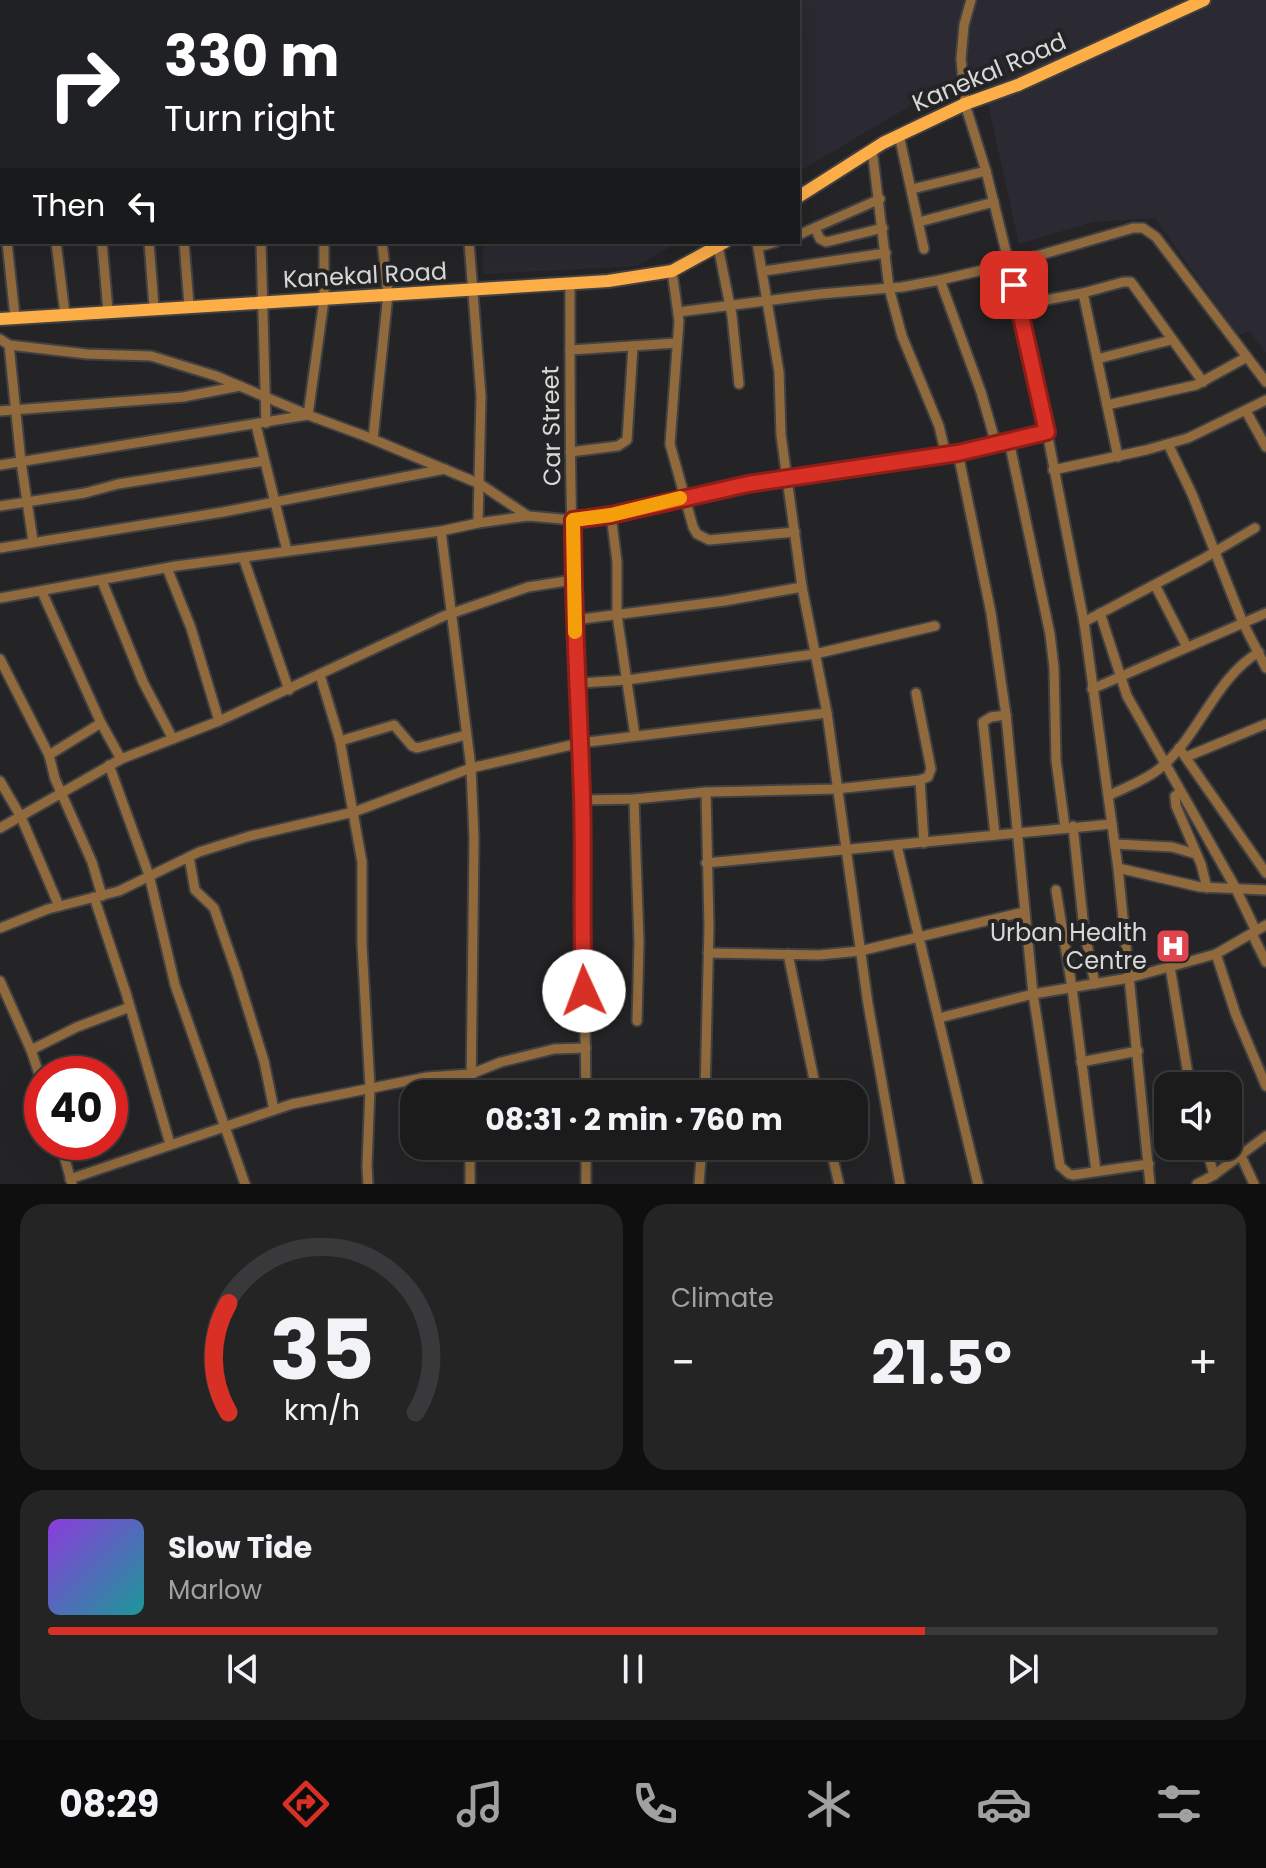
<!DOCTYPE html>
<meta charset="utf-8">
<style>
body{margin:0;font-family:Poppins,sans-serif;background:#242425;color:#f1f3f6;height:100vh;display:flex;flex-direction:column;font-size:30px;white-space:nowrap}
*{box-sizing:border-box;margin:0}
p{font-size:26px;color:#a0a1a3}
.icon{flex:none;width:44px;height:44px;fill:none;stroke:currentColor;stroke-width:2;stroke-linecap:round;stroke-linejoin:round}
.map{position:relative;height:1184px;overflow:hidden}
.side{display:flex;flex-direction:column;gap:20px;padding:20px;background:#0f0f0f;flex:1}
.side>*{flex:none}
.guide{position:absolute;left:0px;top:0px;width:800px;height:244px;box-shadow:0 8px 32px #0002,0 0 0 2px #39393b;background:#202124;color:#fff;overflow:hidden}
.controls{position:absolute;left:1154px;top:1072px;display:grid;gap:16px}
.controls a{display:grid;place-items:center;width:88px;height:88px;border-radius:16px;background:#1b1b1c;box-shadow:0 8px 32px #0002,0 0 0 2px #39393b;font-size:40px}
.speed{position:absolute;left:24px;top:1056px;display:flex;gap:16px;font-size:40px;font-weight:700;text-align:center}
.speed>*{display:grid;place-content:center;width:104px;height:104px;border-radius:50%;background:#1b1b1c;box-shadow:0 8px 32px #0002,0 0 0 2px #39393b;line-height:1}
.speed .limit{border:12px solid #d22;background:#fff;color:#111}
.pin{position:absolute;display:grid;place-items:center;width:68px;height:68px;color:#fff;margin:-34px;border-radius:16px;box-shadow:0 4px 12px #0006}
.me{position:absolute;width:88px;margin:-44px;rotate:358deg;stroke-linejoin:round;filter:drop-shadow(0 0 6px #0008)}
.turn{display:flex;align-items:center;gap:28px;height:168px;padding:0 32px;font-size:36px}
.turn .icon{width:104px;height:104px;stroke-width:2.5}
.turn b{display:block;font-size:56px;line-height:68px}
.then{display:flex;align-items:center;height:76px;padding:0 32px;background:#0003;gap:16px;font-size:30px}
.big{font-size:60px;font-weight:700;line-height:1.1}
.side .tile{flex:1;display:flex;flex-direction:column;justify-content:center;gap:12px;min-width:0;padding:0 28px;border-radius:24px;background:#242425}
.side .dial{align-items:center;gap:0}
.dial svg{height:208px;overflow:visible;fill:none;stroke:#39393b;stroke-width:7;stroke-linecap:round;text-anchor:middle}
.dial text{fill:#f1f3f6;stroke:none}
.song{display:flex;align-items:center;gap:24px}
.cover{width:96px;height:96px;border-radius:12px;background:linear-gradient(135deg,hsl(270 70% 55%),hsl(180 70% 35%))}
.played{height:8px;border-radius:4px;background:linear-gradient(90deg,#d93025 75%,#39393b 75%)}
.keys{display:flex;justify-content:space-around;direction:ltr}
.heat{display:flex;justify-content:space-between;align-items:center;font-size:44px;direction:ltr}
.side .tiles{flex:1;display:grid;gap:20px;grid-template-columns:1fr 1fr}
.tile:last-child{grid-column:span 2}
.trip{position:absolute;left:400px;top:1080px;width:468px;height:80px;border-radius:24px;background:#1b1b1c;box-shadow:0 8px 32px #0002,0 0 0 2px #39393b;font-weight:700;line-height:80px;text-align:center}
.menu{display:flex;height:128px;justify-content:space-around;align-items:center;background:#0b0b0b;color:#a0a1a3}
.menu .icon{width:56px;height:56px}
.menu .on{color:#d93025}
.menu b{font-size:36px;color:#f1f3f6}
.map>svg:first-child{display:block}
</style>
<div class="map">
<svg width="1266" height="1184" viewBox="0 0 1266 1184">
<rect width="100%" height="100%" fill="#242426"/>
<!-- built -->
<g fill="#2b2931">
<path d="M484 0H1266V353L1249 331 1238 336 1155 218 1093 222 1019 244 982 78 939 89 798 172V2Z"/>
<path d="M483 242H679L637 266 483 274Z"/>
</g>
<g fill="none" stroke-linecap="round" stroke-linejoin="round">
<defs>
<g id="minor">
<path d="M13 0 14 2"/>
<path d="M50 0V2"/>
<path d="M103 0V2"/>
<path d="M159 0V2"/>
<path d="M186 0V2"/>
<path d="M239 0V2"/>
<path d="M272 0V2"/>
<path d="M308 0V2"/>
<path d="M361 0V2"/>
<path d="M448 0V2"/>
<path d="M971 0 964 25 961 59 965 104 986 171 1009 264 1047 432 1084 622 1118 868 1150 1184"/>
<path d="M0 98 2 97"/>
<path d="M899 135 924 249"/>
<path d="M872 149 889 288 902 336 939 426 946 455"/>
<path d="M0 173 2 192"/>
<path d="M912 189 986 171"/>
<path d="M919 222 994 202"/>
<path d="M815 228 820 239 826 242 883 228"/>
<path d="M798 235 880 199"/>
<path d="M7 242 15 317"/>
<path d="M56 242 65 314"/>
<path d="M102 242 108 311"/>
<path d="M149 242 154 307"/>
<path d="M184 242 189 305"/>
<path d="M261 242 266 423"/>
<path d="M469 242 481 396 478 523"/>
<path d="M757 242 779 372 781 435 802 587 827 713 868 1004 900 1184"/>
<path d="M718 246 732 316 739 384"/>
<path d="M759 247 776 242"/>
<path d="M672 271 679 321 670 444 693 527 697 534 709 540 795 532"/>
<path d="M764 271 886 253"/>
<path d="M940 280 981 392 996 444"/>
<path d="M570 284C570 417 569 551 580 683L586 1094"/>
<path d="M1083 293 1118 457"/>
<path d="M1019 305 1083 293 1123 282H1131L1203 382"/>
<path d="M678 312 820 294 902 287 940 280 1009 264 1133 228H1143L1156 237 1266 382"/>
<path d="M0 339 9 345 87 354 151 356 216 376 308 415 365 436 480 484 528 516"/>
<path d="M9 345 21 462 33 541"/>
<path d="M570 350 677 343"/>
<path d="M1097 359 1171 340"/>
<path d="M1107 405 1196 385 1247 357"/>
<path d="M0 411 183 397 240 386"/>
<path d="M1246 411 1266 447"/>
<path d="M256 425 287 551"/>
<path d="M373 439 388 294 382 242"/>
<path d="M1009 441 1050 634 1054 668 1056 760 1065 827"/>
<path d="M1168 444 1192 494 1243 623 1266 668"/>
<path d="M570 452 618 446 627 440 633 346"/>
<path d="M958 453 991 613 1006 715 1033 994 1060 1166 1069 1174 1073 1175 1149 1164"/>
<path d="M0 465 308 415 324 300V242"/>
<path d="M1053 470 1146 450 1188 438 1266 400"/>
<path d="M0 506 85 493 118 484 264 461"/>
<path d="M611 515 617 562V615L635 736"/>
<path d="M441 531 471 768 474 838 471 1094"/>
<path d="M0 548 223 512 445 469"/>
<path d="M243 557 289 690"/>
<path d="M167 568 191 628 219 721"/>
<path d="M102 581 143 682 173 739"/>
<path d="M1155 585 1187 647"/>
<path d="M42 592 101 723 121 759"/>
<path d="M0 598 176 566 441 531 478 523 528 516 573 520 611 515 748 484 958 453 1047 432"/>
<path d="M1100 613 1127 696 1235 887 1256 931"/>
<path d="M574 620 724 601 802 587"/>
<path d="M1084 622 1201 560 1255 528"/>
<path d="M0 659 49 755 55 779 92 862 102 896"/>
<path d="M320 675 340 741 362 862V945L370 1088 367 1166 368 1184"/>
<path d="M580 683 627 680 815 654 935 626"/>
<path d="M1092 689 1266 613"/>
<path d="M340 741 394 725 412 746 417 748 466 735"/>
<path d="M1179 748 1266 873"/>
<path d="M49 755 101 723"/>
<path d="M1186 757 1266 724"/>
<path d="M109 765 149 875 175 985 245 1184"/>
<path d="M920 780 924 843"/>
<path d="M0 781 21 817 59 906"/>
<path d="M706 792 836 789 920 780 928 777 931 769 916 693"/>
<path d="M1181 792 1175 796 1176 806 1201 864 1207 888"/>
<path d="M1110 795C1126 787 1144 781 1159 769 1199 737 1214 679 1259 652"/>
<path d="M634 799 639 942 637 1021"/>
<path d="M582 800 634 799 706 792 709 927 705 1094"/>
<path d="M1073 826 1084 929 1095 984"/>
<path d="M0 828 121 759 219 721 444 616 528 587 573 580"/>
<path d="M995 835 983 722 991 717 1006 715"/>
<path d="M1115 844 1172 847 1196 854"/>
<path d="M897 846 978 1184"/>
<path d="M189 857 195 890 214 908 237 974 264 1061 274 1110"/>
<path d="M706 863 1112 824"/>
<path d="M1118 868 1200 887 1266 890"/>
<path d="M1056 890 1072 988 1096 1171"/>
<path d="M94 897 126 993 170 1144"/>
<path d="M0 928 48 909 119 891 199 852 250 836 354 812 471 768 580 743 827 713"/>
<path d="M1252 934 1266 962"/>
<path d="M708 953 819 955 860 951 1024 912"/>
<path d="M788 954 817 1094"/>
<path d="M1216 954 1236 1015 1266 1086"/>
<path d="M1170 967 1190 1086"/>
<path d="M0 981 31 1050 42 1083"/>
<path d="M939 1018 1033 994 1129 978 1216 954 1266 925"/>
<path d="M31 1050 77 1027 130 1007"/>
<path d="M1081 1062 1138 1051"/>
<path d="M60 1142 72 1184"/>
<path d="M470 1146V1184"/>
<path d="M586 1146V1184"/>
<path d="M830 1146 839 1184"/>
<path d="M1206 1146 1214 1175"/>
<path d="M1241 1156 1254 1184"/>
<path d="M70 1179 292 1104 427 1077 471 1074 501 1062 554 1049 586 1048"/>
<path d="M699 1184 702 1146"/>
<path d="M1197 1184 1214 1175 1266 1136"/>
</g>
<g id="major">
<path d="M798 197 883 143 965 104 1018 85 1204 0"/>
<path d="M0 319 608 281 672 271 725 242"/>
</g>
</defs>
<!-- minor casing -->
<use href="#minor" stroke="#414143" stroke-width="13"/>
<!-- major casing -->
<use href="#major" stroke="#414143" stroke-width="16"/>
<!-- minor -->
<use href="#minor" stroke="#906a3d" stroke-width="9"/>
<!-- major -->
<use href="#major" stroke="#feae47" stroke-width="12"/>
</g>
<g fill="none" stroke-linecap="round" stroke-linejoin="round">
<defs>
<path id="route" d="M584 991C581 926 584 860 582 795 579 703 573 612 573 520L611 515 748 484 958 453 1047 432 1014 285"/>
</defs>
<!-- route casing -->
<use href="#route" stroke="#8d1f18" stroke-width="20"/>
<!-- route -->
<use href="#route" stroke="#d93025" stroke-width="14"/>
<!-- slow -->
<path stroke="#f59e0b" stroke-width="14" d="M575 632 573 520 611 515 680 498"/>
</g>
<!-- icons -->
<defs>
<symbol id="hospital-square" viewBox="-11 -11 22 22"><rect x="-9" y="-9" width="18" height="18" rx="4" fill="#e0444e" stroke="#242426"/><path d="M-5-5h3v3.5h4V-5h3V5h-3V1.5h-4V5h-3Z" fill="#fff"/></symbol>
</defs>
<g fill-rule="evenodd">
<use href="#hospital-square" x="1153" y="926" width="40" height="40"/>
</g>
<g text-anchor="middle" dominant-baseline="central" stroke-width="8" stroke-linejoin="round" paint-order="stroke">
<!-- street labels -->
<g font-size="24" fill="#d8d8d9" stroke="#242426">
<text transform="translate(989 72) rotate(-23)">Kanekal Road</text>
<text transform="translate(365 275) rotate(-3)">Kanekal Road</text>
<text transform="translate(551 426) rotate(-91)">Car Street</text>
</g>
<!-- poi labels -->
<g font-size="24" fill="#d8d8d9" stroke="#242426" text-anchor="end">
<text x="1147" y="932">Urban Health<tspan x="1147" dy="28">Centre</tspan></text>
</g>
</g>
</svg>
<div class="controls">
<a><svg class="icon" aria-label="sound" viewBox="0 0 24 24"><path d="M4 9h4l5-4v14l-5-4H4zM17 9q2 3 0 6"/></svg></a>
</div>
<div class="speed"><div class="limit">40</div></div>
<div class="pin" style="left:1014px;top:285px;background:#d93025"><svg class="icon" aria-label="arrive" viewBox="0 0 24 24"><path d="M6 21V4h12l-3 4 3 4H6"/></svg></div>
<svg class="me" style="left:584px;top:991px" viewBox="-20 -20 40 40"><circle r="19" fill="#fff"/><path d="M0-13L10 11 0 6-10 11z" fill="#d93025"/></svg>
<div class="trip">08:31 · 2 min · 760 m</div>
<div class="guide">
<div class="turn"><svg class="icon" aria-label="right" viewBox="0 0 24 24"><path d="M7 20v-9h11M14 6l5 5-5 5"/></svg><div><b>330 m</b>Turn right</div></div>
<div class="then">Then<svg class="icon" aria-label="left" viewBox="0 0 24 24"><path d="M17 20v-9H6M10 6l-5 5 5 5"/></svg></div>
</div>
</div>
<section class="side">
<div class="tiles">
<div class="tile dial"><svg viewBox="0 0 100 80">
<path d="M14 69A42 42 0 1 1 86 69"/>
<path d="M14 69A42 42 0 0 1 14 27" stroke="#d93025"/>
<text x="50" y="56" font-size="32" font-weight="700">35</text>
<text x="50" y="72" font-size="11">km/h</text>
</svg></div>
<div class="tile"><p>Climate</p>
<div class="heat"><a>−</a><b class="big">21.5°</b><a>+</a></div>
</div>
<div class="tile">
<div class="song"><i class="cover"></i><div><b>Slow Tide</b><p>Marlow</p></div></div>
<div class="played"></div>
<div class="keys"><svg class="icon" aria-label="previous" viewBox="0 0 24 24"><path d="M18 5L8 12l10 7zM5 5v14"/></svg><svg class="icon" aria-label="pause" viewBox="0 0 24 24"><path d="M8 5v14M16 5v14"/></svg><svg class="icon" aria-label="next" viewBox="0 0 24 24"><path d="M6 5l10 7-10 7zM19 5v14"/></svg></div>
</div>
</div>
</section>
<nav class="menu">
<b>08:29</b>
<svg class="icon on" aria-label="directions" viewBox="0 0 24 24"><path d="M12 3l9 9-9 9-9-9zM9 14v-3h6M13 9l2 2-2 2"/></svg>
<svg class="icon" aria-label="music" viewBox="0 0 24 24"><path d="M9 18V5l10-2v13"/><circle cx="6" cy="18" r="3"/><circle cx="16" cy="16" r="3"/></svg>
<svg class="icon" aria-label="phone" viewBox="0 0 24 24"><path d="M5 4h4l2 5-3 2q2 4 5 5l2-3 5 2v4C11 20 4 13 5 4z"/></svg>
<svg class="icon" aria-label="climate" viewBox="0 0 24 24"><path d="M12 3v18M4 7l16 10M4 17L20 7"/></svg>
<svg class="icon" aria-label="car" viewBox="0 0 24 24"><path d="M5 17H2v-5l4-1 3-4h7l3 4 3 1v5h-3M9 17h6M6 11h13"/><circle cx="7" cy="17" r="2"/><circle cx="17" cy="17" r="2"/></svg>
<svg class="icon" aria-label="filters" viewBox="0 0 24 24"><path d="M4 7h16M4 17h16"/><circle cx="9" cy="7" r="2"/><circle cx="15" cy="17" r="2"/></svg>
</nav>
